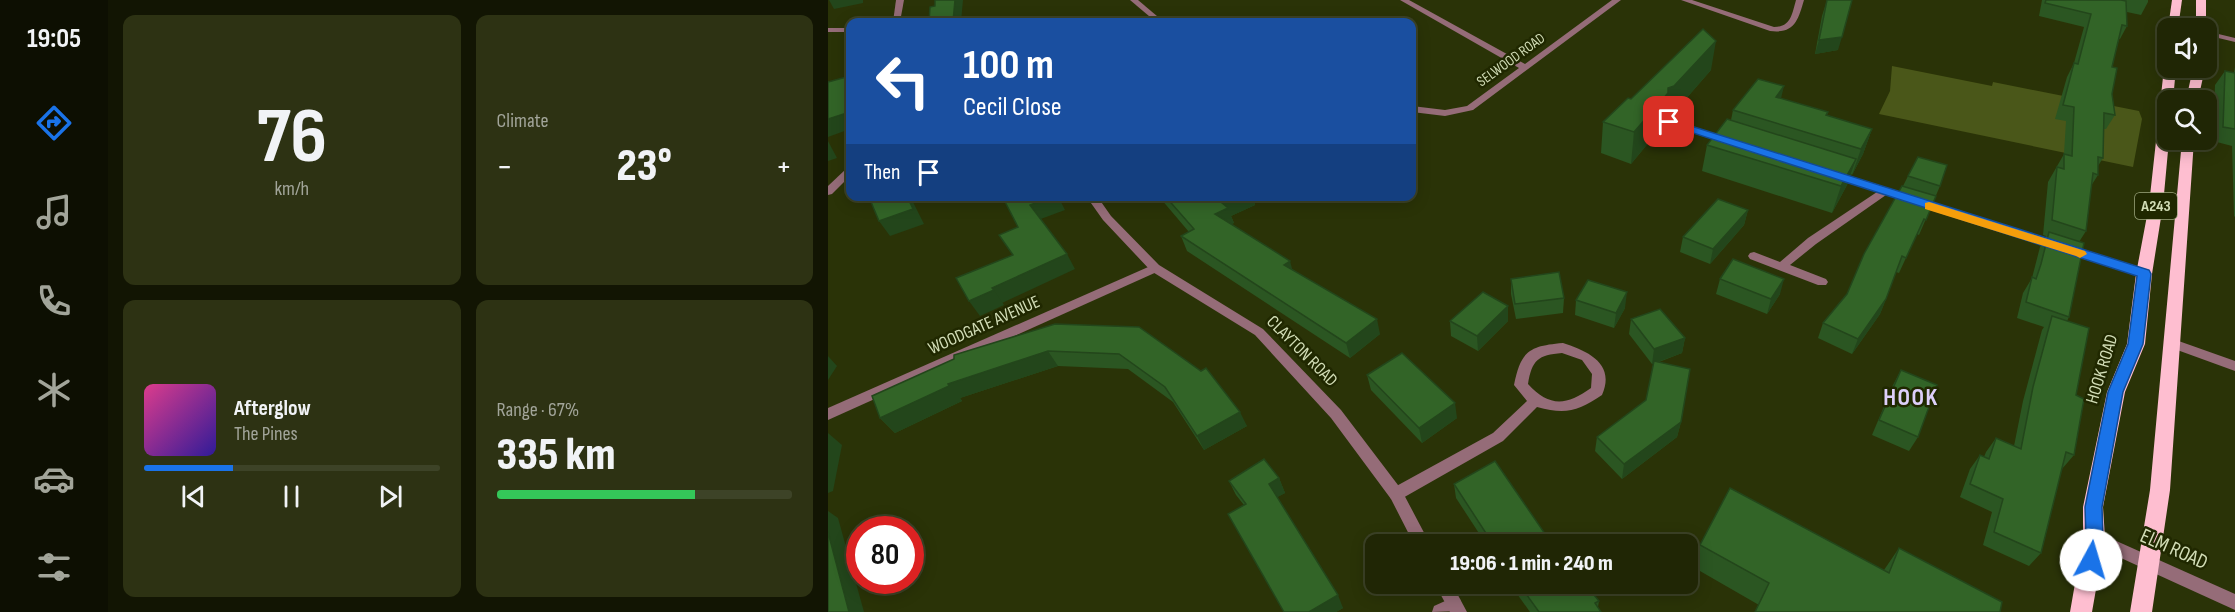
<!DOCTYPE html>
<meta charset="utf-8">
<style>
body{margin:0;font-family:"Sofia Sans Condensed",sans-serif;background:#2d3213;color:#f1f3f6;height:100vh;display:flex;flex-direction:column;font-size:22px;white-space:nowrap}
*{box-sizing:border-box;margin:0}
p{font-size:20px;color:#a2a59a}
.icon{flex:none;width:33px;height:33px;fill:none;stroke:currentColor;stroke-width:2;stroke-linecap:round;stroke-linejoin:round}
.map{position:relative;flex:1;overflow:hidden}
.details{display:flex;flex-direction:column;gap:15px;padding:15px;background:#121503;width:720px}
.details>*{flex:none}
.hud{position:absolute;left:18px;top:18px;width:570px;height:183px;border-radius:12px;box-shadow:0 3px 15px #0003,0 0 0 2px #3d4327;background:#1a4fa0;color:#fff;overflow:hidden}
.buttons{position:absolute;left:1329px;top:18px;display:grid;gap:12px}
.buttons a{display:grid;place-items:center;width:60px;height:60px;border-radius:12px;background:#202605;box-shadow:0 3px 15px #0003,0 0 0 2px #3d4327;font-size:30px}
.speed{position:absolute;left:18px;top:516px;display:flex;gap:12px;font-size:30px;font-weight:700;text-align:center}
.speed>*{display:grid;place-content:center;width:78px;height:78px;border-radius:50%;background:#202605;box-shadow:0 3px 15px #0003,0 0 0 2px #3d4327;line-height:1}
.speed .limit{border:9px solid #d22;background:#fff;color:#111}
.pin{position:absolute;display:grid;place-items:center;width:51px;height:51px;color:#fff;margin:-26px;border-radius:12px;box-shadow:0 3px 9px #0006}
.me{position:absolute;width:66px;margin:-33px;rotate:6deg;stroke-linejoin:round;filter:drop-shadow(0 0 4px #0008)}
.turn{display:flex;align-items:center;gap:21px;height:126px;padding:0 18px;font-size:27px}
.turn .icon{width:78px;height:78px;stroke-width:2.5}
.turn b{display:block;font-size:42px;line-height:51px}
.then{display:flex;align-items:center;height:57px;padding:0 18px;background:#0003;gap:12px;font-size:22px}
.big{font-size:45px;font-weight:800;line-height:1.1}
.details .widget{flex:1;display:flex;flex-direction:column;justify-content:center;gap:9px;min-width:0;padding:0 21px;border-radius:12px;background:#2d3213}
.details .dial{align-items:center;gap:0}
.dial b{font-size:78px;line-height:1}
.song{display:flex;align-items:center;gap:18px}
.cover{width:72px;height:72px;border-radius:9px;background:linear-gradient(135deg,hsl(330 70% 55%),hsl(250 70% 35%))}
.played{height:6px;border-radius:3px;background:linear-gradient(90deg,#1a73e8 30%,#3d4327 30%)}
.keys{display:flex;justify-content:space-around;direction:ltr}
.heat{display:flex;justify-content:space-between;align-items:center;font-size:33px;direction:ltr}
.charge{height:9px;border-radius:4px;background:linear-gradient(90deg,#34c759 67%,#3d4327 0)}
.details .tiles{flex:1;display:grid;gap:15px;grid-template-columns:repeat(2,1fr)}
.trip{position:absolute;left:537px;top:534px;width:333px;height:60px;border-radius:12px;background:#202605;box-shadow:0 3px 15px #0003,0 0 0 2px #3d4327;font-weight:800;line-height:60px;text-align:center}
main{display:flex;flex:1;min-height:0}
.tabs{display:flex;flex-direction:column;width:108px;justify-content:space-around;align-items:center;background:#0d0f02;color:#a2a59a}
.tabs .icon{width:42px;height:42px}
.tabs .selected{color:#1a73e8}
.tabs b{font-size:27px;color:#f1f3f6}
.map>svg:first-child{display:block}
</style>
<main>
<nav class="tabs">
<b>19:05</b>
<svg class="icon selected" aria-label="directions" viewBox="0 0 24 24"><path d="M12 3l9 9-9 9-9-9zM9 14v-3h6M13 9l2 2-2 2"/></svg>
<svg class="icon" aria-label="music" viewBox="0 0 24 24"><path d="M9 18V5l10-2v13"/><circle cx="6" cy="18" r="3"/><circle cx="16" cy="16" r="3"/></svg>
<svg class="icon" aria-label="phone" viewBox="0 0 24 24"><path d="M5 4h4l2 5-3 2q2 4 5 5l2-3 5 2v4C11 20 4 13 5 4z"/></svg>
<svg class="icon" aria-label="climate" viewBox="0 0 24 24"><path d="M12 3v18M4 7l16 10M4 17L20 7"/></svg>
<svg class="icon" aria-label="car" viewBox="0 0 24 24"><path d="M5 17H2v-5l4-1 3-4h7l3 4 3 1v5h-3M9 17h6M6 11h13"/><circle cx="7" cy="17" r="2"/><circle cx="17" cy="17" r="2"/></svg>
<svg class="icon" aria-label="filters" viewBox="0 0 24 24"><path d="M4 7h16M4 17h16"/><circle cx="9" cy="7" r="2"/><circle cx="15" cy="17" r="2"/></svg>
</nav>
<section class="details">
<div class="tiles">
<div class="widget dial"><b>76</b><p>km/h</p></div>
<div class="widget"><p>Climate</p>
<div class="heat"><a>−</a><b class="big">23°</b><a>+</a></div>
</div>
<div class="widget">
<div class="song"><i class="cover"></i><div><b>Afterglow</b><p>The Pines</p></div></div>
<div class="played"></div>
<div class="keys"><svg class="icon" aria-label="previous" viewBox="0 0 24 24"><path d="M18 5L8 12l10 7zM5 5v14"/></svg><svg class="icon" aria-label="pause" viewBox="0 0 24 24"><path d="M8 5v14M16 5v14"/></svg><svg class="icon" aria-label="next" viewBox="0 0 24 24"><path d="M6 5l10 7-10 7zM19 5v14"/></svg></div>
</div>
<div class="widget"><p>Range · 67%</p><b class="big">335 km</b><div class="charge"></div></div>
</div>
</section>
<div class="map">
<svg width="1407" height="612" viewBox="0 0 1407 612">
<rect width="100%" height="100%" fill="#2a3307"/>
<!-- green -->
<path fill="#4a5719" d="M1064 66 1164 86 1165 82 1311 111 1314 119 1305 167 1051 114 1062 91Z"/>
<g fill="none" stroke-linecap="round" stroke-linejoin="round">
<!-- minor -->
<g fill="#956c78" fill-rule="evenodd">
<path d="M302 0H310L336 22H328Z"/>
<path d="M572 0H581L697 64 784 0H793L645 110 617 116 584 112V106L617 110 639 106 691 68Z"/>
<path d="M853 0H864L946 27C963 27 964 14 968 0H976C970 20 967 34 942 31Z"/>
<rect x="0" y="28" width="22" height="4"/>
<path d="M841 119 903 139 905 141 903 143H897L838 124V120Z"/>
<path d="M22 168V176L4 194 0 195V186L18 169Z"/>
<path d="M1005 172 1320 271 1322 274 1316 278 1312 277 1058 195 988 244 962 265 998 279 1000 282 998 285H990L922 259 920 256 922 253 926 252 952 262 980 238 1049 192 1001 177 1000 175Z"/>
<path d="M327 264 333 268 331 271 0 420V408Z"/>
<path d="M1345 339 1407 361V371L1341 347 1339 344 1341 341Z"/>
<path d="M735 343C759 351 788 363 774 395 750 411 738 415 709 407L675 441 573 499 568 501 563 499 561 494 563 489 665 433 699 401 686 385C693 351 701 346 735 343ZM734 353 754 360 764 374 763 388C738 406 721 407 700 384 704 360 710 355 734 353Z"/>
<path d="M1266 531 1407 594V610L1260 543 1258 538 1260 533Z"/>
<path d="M626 597 632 599 634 605 632 611 604 612 606 606Z"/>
</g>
<!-- tertiary -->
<g fill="#956c78" fill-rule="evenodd">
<path d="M68 0H76L72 22H65Z"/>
<path d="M1378 31 1407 38V42L1378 35Z"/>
<path d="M258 196H269L283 216 331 265 435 329 513 410 573 489 602 544H586L563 499 503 418 427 335 323 271 275 220Z"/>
<path d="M607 584H624L639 612H622Z"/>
</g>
<!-- trunk -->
<g fill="#febed0" fill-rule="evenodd">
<path d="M1344 0H1354L1350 28H1340Z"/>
<rect x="1368" y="0" width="10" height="28"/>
<path d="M1340 65V68H1348L1345 100H1340L1341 140 1335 205 1324 274 1317 344 1297 392 1275 507 1277 538 1264 612H1242L1255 538V507L1279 392 1299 344 1308 274 1321 205 1336 68Z"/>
<path d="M1365 68H1377L1370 100H1358Z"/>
<path d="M1354 140H1366L1342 490 1324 612H1302L1322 490Z"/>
</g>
</g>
<!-- wall -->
<g fill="#2b5622">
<path d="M999 0 1010 50 987 54 994 16Z"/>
<path d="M1214 0H1320V2L1313 15 1299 12V26L1292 39H1291L1284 67V94L1287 115 1278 129H1275V158L1270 166V175L1263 186 1258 231 1251 242 1241 317 1239 321 1248 395 1246 455 1234 469 1213 553 1201 566 1155 545 1164 512 1132 497 1142 469 1152 455 1156 457 1158 452 1168 438 1186 446 1195 401 1214 330 1216 327 1189 318 1195 293 1204 278 1212 247 1218 236 1215 235 1220 182 1236 154 1238 121 1227 119 1239 77 1246 63 1256 27 1211 16Z"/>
<path d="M1407 67V217L1406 216 1404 146 1385 141V130L1387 85 1397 71 1406 73Z"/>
<path d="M883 70 842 117 836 119V124L803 164 773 153 775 122 803 99Z"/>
<path d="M953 99 1000 112 999 115 1044 129 1035 154 1024 175 1023 174 1019 185 1004 213 874 171 879 145 903 120 905 110Z"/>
<path d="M1080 176 1112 186 1091 235 1089 234 1071 273 1068 272 1058 299 1052 314 1024 354 990 338 995 323 1019 294 1075 186Z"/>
<path d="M326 196H425L427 205 403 216 406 223 403 224 552 334 522 358 359 251 353 236 361 232 333 199 330 200Z"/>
<path d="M920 210 916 225 882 264 852 252 855 237Z"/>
<path d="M683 279 736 298 735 313 688 319 683 294Z"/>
<path d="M892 279 952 294 939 314 888 294Z"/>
<path d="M748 300 797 308 786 328 747 315Z"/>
<path d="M803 319 857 338 854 353 831 362 853 422 849 437 794 479 767 451 769 437 818 400 826 363 824 364 801 334Z"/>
<path d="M622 321H680L650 351 623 336Z"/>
<path d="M311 327 419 426 376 450 345 402 300 369 230 366 132 398 134 401 67 433 52 418 44 396Z"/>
<path d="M1073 370 1090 437 1081 451 1044 435 1065 385Z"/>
<path d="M539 375 629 418 594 443 543 390Z"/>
<path d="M451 478 457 493 449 497 515 608 508 612H456L400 514 416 505 408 495 401 481Z"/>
<path d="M626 484 724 544H658L628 498Z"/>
<path d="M872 545 1056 570 1071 548 1174 602 931 605 865 567Z"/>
<path d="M682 584H757L771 601 770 607 773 612H702Z"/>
</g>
<!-- shaded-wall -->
<g fill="#23461b">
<path d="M1 0H35V3L6 9Z"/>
<path d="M127 0H135L133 22H125Z"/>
<path d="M1014 37 1010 50 987 54 991 40Z"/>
<path d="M888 41 883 70 842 117 836 119V124L803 164 806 132 840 88Z"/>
<path d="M956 86 950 111 942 122 948 97Z"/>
<path d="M22 112V129L0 137V119Z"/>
<path d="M1044 129 1035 154 1024 175 1033 149Z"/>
<path d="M0 141 9 158 0 161Z"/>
<path d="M1028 159 1019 185 1004 213 1013 186Z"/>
<path d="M79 196H91L92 199 85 202 96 224 62 236 51 221Z"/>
<path d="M225 196H230L237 210 210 220 202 205Z"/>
<path d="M408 196H425L427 205 403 216 406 223 392 229 387 214 394 203Z"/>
<path d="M920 210 916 225 882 264 885 249Z"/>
<path d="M239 254 247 269 174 303 164 288Z"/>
<path d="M462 261 466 276 456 265Z"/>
<path d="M956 279 952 294 939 314 943 299Z"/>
<path d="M166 290 176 305 152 316 141 301Z"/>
<path d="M799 292 797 308 786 328 788 313Z"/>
<path d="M1058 299 1052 314 1024 354 1030 339Z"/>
<path d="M680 306V321L650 351 649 336Z"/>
<path d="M549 319 552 334 522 358 518 343Z"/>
<path d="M857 338 854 353 824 364 826 349Z"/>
<path d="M220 351 230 366 132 398 134 401 67 433 52 418 120 384Z"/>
<path d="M0 356 9 366 0 380Z"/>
<path d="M627 403 629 418 594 443 591 428Z"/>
<path d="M412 412 419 426 376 450 369 436Z"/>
<path d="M853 422 849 437 794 479 796 464Z"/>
<path d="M0 433 14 445 5 491 0 493Z"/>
<path d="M451 478 457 493 448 498 441 484Z"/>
<path d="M0 511 10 518 36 612H21L0 532Z"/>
<path d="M510 595 515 608 508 612H481Z"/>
</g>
<!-- building -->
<g fill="#326427" stroke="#23461b" stroke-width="1.5">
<path d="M107 0H127L125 22H101L102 7 107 6Z"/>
<path d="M999 0H1024L1014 37 991 40Z"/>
<path d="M1218 0H1293L1298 1 1299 26 1294 25 1284 67 1289 68 1284 94 1287 115 1276 113 1275 158 1270 157V175L1265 173 1258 231 1224 220 1229 167 1236 169V154L1244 156 1246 107 1235 105 1246 63 1250 64 1263 14 1217 3Z"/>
<path d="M875 29 888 41 846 86 840 88V93L806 132 775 122 800 98 803 99Z"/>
<path d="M1397 71 1407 73V129L1395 127Z"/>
<path d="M22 76V112L0 119V82Z"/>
<path d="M930 79 956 86 948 97 1000 112 998 115 1044 129 1033 149 905 110Z"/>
<path d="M899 119 1028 159 1013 186 879 145Z"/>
<path d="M1090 157 1119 165 1112 186 1080 176Z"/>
<path d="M1074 186 1108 196 1098 220 1096 219 1078 258 1074 256 1058 299 1030 339 995 323 1019 294 1036 254Z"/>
<path d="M50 196H79L85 209 51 221 43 202 52 199Z"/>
<path d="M174 196H225L202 205 239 254 164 288 166 290 141 301 128 278 185 255 171 235 190 227Z"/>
<path d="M337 196H408L394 203 400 208 387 214 462 261 456 265 549 319 518 343 353 236 366 229Z"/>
<path d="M890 199 920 210 885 249 855 237Z"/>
<path d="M1221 232 1256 243 1241 317 1198 302 1204 277 1208 279 1213 264Z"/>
<path d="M905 259 956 279 943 299 892 279Z"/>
<path d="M731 272 736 298 687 304 683 279Z"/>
<path d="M760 280 799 292 788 313 748 300Z"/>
<path d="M655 292 680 306 649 336 622 321Z"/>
<path d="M832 309 857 338 826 349 803 319Z"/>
<path d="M1224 316 1261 328 1248 395 1256 399 1246 455 1238 452 1213 553 1166 532 1175 499 1142 484 1152 455 1161 459 1168 438 1193 449 1205 387Z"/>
<path d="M227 324 311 327 373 371 378 368 412 412 369 436 337 387 291 354 220 351 120 384 121 386 52 418 44 396 126 359V355Z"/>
<path d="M574 353 627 403 591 428 539 375Z"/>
<path d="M826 361 862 369 853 422 796 464 769 437 818 400Z"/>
<path d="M1073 370 1109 385 1090 437 1051 420Z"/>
<path d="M436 459 451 478 441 484 510 595 481 612H456L400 514 418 504 401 481Z"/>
<path d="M667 461 724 544H665L626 484Z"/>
<path d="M902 488 1061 573 1071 548 1174 602 1172 612H927L941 583 872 545Z"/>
<path d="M0 532 21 612H0Z"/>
<path d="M691 584H757L771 601 767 603 773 612H711Z"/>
</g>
<!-- route -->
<path fill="#1a73e8" stroke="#114b97" stroke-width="1.5" d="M841 119 1321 270 1323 274 1315 344 1295 392 1274 507 1275 538 1270 566 1263 568 1257 566 1254 560 1258 538 1257 507 1280 392 1300 344 1309 276 837 124 836 122Z"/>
<!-- slow -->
<path fill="#f59e0b" d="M1101 202 1257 251 1259 254 1252 258 1248 256 1097 209V203Z"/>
<g text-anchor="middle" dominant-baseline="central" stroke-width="5" stroke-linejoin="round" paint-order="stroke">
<!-- far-street labels -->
<g font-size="15" fill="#d2ddb6" stroke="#202800">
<text transform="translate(683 60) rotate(-36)">SELWOOD ROAD</text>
</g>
<!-- shield labels -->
<rect fill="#202800" stroke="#9da77f" stroke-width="1.5" x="1307" y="193" width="42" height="26" rx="4.5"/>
<g font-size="16" font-weight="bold" fill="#d2ddb6">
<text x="1328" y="206">A243</text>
</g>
<!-- street labels -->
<g font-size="18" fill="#d2ddb6" stroke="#202800">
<text transform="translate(156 325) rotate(-24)">WOODGATE AVENUE</text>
<text transform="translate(474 351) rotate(45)">CLAYTON ROAD</text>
<text transform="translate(1274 369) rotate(-73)">HOOK ROAD</text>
</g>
<!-- near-street labels -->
<g font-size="21" fill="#d2ddb6" stroke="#202800">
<text transform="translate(1346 549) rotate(24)">ELM ROAD</text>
</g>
<!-- district labels -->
<g font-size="24" font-weight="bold" letter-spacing="1.5" fill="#ddcffa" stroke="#202800">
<text x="1083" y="397">HOOK</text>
</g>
</g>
</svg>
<div class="buttons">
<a><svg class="icon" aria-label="sound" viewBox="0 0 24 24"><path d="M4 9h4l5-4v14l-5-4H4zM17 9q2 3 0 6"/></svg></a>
<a><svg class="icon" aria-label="search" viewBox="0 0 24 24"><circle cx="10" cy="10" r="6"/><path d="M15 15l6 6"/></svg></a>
</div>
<div class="speed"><div class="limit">80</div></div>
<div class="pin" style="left:841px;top:122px;background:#d93025"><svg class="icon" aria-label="arrive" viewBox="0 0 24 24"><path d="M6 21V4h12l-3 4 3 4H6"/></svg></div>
<svg class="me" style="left:1263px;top:560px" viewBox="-20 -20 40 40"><circle r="19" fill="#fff"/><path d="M0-13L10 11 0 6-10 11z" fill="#1a73e8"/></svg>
<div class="trip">19:06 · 1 min · 240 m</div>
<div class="hud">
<div class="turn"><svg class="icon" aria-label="left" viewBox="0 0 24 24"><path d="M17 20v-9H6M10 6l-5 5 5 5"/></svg><div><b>100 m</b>Cecil Close</div></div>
<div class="then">Then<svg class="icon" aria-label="arrive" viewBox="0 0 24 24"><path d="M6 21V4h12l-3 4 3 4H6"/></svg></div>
</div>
</div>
</main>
